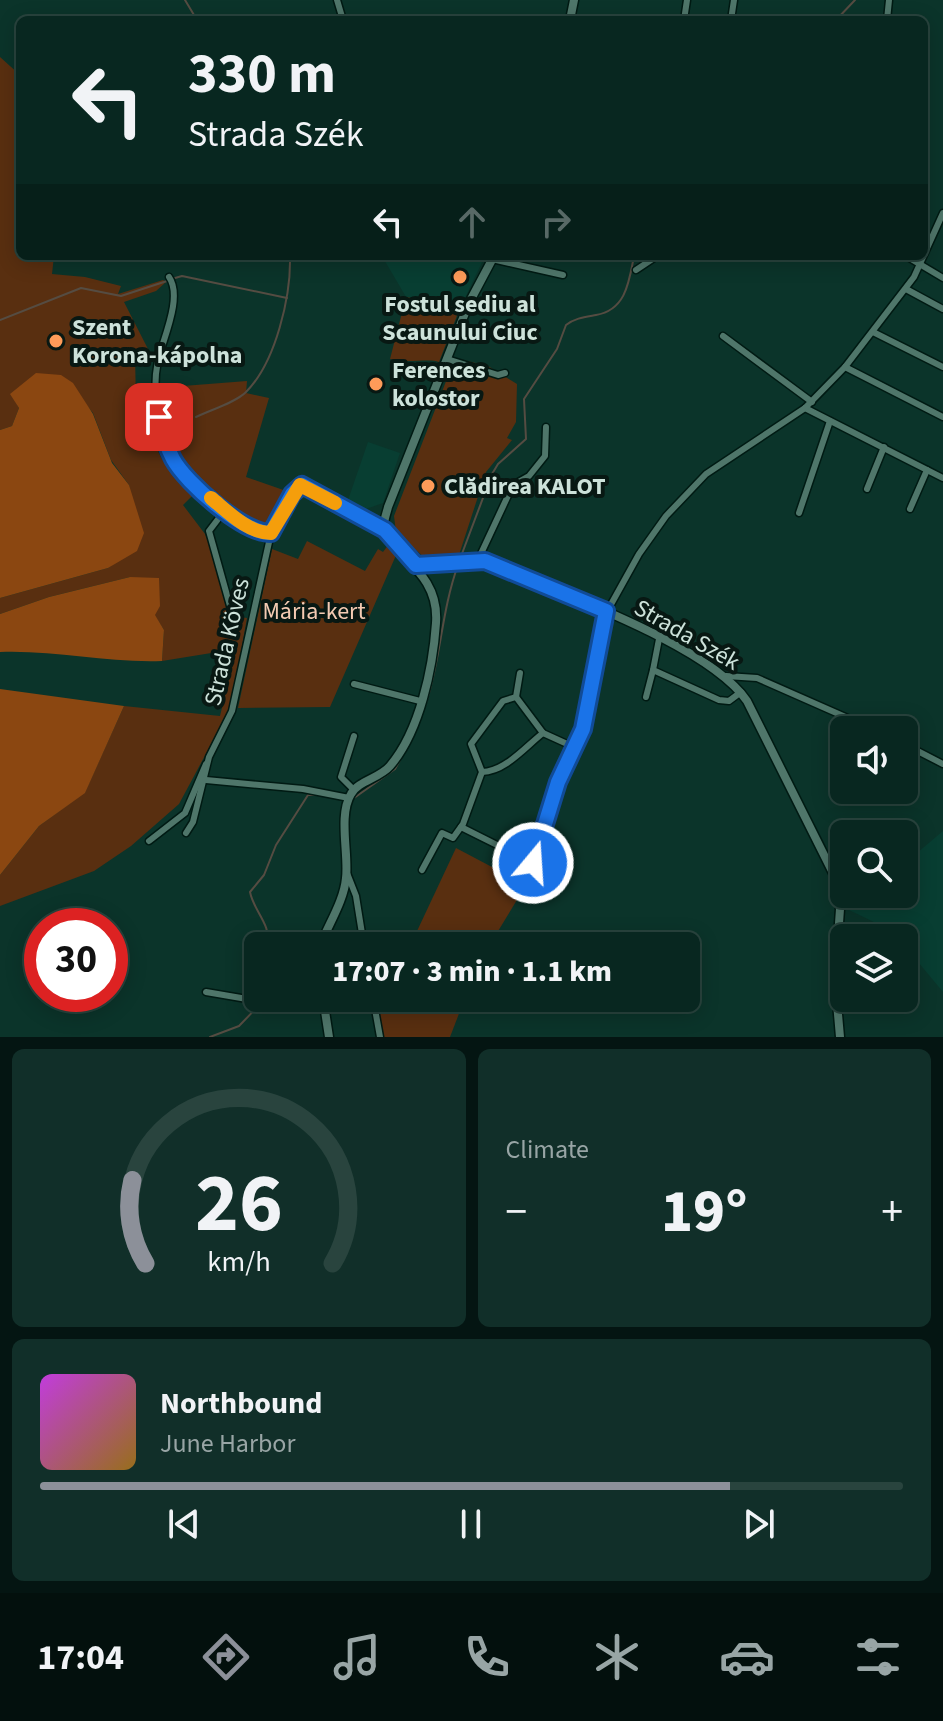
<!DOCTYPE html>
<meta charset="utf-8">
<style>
body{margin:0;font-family:"Source Sans 3",sans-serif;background:#112f29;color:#f1f3f6;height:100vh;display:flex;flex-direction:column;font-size:30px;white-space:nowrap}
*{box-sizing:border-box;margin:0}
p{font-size:26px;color:#98a5a5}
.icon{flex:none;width:44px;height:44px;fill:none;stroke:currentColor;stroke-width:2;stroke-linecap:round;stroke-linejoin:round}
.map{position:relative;height:1037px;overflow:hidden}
.drawer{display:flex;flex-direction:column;gap:12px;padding:12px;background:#041512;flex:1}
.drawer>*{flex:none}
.guide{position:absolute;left:16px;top:16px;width:912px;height:244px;border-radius:12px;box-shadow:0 4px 20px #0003,0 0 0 2px #29443e;background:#082720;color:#f1f3f6;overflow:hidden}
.controls{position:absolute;left:830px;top:716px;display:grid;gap:16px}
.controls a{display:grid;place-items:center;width:88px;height:88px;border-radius:12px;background:#082720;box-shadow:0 4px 20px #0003,0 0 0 2px #29443e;font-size:40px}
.speed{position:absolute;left:24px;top:908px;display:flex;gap:16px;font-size:40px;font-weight:700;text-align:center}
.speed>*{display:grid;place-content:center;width:104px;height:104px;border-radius:50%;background:#082720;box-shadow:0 4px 20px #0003,0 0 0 2px #29443e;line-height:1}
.speed .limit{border:12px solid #d22;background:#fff;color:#111}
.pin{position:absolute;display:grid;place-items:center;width:68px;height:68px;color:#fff;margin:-34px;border-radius:16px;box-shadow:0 4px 12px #0006}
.me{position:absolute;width:88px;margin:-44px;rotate:18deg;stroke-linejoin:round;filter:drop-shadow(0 0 6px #0008)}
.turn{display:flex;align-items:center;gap:28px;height:168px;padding:0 40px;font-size:36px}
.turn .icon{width:104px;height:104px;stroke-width:2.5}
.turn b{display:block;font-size:56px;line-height:68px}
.lanes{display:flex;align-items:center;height:76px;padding:0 40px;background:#0003;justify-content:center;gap:40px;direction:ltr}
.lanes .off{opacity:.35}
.big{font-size:60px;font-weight:800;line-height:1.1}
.drawer .card{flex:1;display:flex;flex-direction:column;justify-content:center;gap:12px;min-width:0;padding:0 28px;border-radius:12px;background:#112f29}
.drawer .dial{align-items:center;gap:0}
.dial svg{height:208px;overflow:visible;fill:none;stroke:#29443e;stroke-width:7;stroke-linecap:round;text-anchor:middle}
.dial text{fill:#f1f3f6;stroke:none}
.song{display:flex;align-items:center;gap:24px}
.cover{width:96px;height:96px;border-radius:12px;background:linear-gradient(135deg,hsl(290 70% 55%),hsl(40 70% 35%))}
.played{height:8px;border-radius:4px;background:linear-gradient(90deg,#8c9099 80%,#29443e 80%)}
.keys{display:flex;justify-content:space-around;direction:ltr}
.heat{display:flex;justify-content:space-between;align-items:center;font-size:44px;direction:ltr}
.drawer .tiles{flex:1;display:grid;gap:12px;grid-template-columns:1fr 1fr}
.card:last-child{grid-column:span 2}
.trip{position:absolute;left:244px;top:932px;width:456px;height:80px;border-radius:12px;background:#082720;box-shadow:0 4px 20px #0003,0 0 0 2px #29443e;font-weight:800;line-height:80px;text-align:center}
.menu{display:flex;height:128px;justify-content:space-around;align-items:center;background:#03100d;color:#98a5a5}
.menu .icon{width:56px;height:56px}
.menu .on{color:#8c9099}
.menu b{font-size:36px;color:#f1f3f6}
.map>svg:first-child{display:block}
</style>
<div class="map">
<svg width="943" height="1037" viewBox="0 0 943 1037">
<rect width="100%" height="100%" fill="#0b342a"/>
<!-- built -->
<g fill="#083e32">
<path d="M382 256H485L460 308 406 297Z"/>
<path d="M368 442 400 453 383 503 366 509 348 500Z"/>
<path d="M943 831V992L904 945V938H895L874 922 849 910 848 894H904V864Z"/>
</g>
<!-- green -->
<g fill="#592f10">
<path d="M0 57 20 75V256H54L52 274 85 277 121 286 118 294 163 280 166 282 156 291 124 302 148 349 135 356 136 400 147 434 158 430 161 444 157 448C164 470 181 474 195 493L183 505 205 534 240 617 247 618 231 707 179 804 131 846 94 871 0 906V875L39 826 85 792 124 706 220 716 236 649 162 661 164 630 130 577 49 597 0 614V598L108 568 137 547 129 485 111 460 93 413 83 401 11 393 19 408 12 426 0 430Z"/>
<path d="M406 297 460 308 439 362C428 358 408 364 390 359Z"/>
<path d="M455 358 488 366 517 384 516 422 507 438 512 440 486 472 458 558 427 560 396 532 394 516Z"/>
<path d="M247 381 246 393 269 398 246 477 292 493 265 529C234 522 182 465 169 436 162 421 161 404 157 388Z"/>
<path d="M307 541 365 571 378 549 383 552 389 544 397 553 330 707 238 708 272 549 298 559Z"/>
<path d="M456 848 526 885 489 946H410Z"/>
<path d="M376 998H465L450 1037H382Z"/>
</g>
<!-- forest -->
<g fill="#8b4711">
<path d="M36 373 61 375 73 383 93 414 112 463 129 485 144 533 137 551 108 568 0 598V430L12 426 19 408 10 394Z"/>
<path d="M130 577 159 578 160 606 155 615 164 630 162 661C108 663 55 650 0 652V614L49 597Z"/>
<path d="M0 689 124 706 85 793 39 826 0 875Z"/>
</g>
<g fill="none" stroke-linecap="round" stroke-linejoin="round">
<!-- stream -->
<g stroke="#554c42" stroke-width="2">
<path d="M185 0 197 20"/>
<path d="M836 20 855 0"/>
<path d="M175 278 182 276 287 298"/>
<path d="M0 320 81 288 121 296 167 281"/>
<path d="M196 417C210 410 235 403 246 392 276 362 291 296 290 256"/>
<path d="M460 559 492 474 498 464 526 439 524 399 557 349 566 325C575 318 585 317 596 315 626 310 629 282 634 256"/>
<path d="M425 706C441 660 441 612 458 565"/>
<path d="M354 798 395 769 410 742"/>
<path d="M268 946C271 923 254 912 250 892L264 875 276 845 308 795H321"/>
<path d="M258 959 252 964 258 973"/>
<path d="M210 1037 239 1026 266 998"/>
</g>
<defs>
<g id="street">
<path d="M337 0 343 20"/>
<path d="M684 20 687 0"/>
<path d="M731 20 734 0"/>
<path d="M887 20 889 0"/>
<path d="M906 256 943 278"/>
<path d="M492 259 563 275"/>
<path d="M636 270 657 256"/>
<path d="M169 277C183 297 163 339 158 360 147 417 171 466 214 501 230 514 249 533 271 533L292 494 302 485 385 530"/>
<path d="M906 289 943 309"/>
<path d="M873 332 943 367"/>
<path d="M723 336 812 402"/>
<path d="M447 359 498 375 505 373"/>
<path d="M845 367 943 417"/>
<path d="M805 408 943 478"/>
<path d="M867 489 884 447"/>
<path d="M910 509 927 470"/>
<path d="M225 510 209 531 232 613"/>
<path d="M799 513 830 421"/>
<path d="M478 560 513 485 529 476 545 456 546 427"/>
<path d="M659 639 653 670 719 700 729 701 741 692"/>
<path d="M726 676 757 678 875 730"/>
<path d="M354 684 420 701"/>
<path d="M516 697 520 673"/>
<path d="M646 697 653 670"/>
<path d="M904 744 943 764"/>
<path d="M482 772C506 771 525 747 543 733"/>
<path d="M206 780 303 789 349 798"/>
<path d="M354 790 341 777 354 736"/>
<path d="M461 827 533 863 558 782 583 729 604 617 639 554 666 516 706 474 805 408 845 367 914 277 943 213"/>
<path d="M186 833 193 822 209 757 232 711 271 533"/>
<path d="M149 841 185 813 206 764"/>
<path d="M422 870 442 833 453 838 463 824 482 772 471 744 503 701 516 697 543 733 576 748"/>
<path d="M347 873 356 896 364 946"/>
<path d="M206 992 247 999 258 997"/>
<path d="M286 998 325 1007"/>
<path d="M373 998 380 1037"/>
</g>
<g id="secondary">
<path d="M570 20 574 0"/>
<path d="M416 565 478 560 497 565C561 594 709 645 747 701L836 879 840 909 835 980 840 1037"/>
<path d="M320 946C328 925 344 901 346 878 349 855 338 815 351 794 358 781 380 778 390 766 420 731 433 667 436 623 440 567 384 554 384 525 384 519 387 512 388 507L469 303 494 256"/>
<path d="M323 998 329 1037"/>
</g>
</defs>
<!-- street casing -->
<use href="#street" stroke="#001a13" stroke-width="9"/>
<!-- secondary casing -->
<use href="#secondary" stroke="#001a13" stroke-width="11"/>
<!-- street -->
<use href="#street" stroke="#4f766a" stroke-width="6"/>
<!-- secondary -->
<use href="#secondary" stroke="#4f766a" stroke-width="8"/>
</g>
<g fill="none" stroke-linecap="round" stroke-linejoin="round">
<defs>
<path id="route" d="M159 417C162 431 166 446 173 459 186 483 244 534 271 533L292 494 302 485 385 530 416 565 485 561 606 611 583 729 558 782 533 863"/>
</defs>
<!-- route casing -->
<use href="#route" stroke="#114b97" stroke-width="20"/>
<!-- route -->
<use href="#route" stroke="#1a73e8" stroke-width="14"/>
<!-- slow -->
<path stroke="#f59e0b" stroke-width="14" d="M211 498C228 512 248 533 271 533L300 485 335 503"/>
</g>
<!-- markers -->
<g fill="#fe9b59" stroke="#081813" stroke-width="3">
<circle cx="460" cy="277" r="8"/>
<circle cx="56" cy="341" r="8"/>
<circle cx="376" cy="384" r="8"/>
<circle cx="428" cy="486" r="8"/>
</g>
<g text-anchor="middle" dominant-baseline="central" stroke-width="8" stroke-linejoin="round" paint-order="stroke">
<!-- poi labels -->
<g font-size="24" font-weight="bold" fill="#cde2da" stroke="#081813" text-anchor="start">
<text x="460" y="304" text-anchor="middle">Fostul sediu al<tspan x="460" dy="28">Scaunului Ciuc</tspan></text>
<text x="72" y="327">Szent<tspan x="72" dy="28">Korona-kápolna</tspan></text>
<text x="392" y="370">Ferences<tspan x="392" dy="28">kolostor</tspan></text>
<text x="444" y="486">Clădirea KALOT</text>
</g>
<!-- park labels -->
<g font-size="24" fill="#f4cbb3" stroke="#081813">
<text x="314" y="611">Mária-kert</text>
</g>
<!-- street labels -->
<g font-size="24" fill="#cde2da" stroke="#081813">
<text transform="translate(687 635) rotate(30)">Strada Szék</text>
<text transform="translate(227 642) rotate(-77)">Strada Köves</text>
</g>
</g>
</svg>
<div class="controls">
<a><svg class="icon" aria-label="sound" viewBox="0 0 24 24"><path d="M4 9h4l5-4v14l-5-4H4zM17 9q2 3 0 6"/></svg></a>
<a><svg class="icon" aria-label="search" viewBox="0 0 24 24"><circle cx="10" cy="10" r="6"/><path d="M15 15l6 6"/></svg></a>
<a><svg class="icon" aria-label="layers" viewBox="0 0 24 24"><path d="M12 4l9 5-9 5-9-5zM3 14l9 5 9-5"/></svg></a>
</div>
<div class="speed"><div class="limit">30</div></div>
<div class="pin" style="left:159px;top:417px;background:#d93025"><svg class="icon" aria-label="arrive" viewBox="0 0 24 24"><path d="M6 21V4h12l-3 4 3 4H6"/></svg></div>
<svg class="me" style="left:533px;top:863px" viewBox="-20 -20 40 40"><circle r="17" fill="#1a73e8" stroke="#fff" stroke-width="3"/><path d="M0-11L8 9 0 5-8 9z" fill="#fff"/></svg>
<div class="trip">17:07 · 3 min · 1.1 km</div>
<div class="guide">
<div class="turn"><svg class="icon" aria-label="left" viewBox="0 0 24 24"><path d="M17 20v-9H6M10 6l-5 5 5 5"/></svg><div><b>330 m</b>Strada Szék</div></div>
<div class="lanes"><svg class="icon" aria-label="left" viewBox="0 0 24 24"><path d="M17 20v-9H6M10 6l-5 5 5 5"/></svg><svg class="icon off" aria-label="ahead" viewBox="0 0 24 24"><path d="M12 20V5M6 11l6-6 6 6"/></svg><svg class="icon off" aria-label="right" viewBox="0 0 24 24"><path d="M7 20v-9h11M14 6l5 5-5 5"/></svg></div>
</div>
</div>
<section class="drawer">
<div class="tiles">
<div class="card dial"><svg viewBox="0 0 100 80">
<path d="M14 69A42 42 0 1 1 86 69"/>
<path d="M14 69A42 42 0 0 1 9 37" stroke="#8c9099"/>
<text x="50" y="56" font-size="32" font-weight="700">26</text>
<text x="50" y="72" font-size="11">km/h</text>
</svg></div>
<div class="card"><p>Climate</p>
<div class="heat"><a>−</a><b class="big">19°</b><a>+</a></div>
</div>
<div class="card">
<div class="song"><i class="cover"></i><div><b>Northbound</b><p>June Harbor</p></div></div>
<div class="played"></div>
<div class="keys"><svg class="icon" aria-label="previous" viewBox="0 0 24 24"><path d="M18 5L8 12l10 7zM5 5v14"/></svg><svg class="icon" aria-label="pause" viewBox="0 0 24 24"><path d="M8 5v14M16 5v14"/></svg><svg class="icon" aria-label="next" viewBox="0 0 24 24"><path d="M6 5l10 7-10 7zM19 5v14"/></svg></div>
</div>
</div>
</section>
<nav class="menu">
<b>17:04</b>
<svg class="icon on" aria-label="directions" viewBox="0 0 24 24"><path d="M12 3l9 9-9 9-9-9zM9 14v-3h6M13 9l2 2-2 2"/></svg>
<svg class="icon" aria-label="music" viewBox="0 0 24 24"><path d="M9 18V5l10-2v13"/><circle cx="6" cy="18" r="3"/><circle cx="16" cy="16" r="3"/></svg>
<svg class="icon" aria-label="phone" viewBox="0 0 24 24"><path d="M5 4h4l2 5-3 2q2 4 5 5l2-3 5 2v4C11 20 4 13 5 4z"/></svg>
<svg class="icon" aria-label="climate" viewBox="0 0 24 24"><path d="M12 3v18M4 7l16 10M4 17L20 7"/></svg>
<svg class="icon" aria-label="car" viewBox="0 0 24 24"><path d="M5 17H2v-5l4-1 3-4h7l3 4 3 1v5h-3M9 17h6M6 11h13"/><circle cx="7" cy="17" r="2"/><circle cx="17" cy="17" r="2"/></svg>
<svg class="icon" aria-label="filters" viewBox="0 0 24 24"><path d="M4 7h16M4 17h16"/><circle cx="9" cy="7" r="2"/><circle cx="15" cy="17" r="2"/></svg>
</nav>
